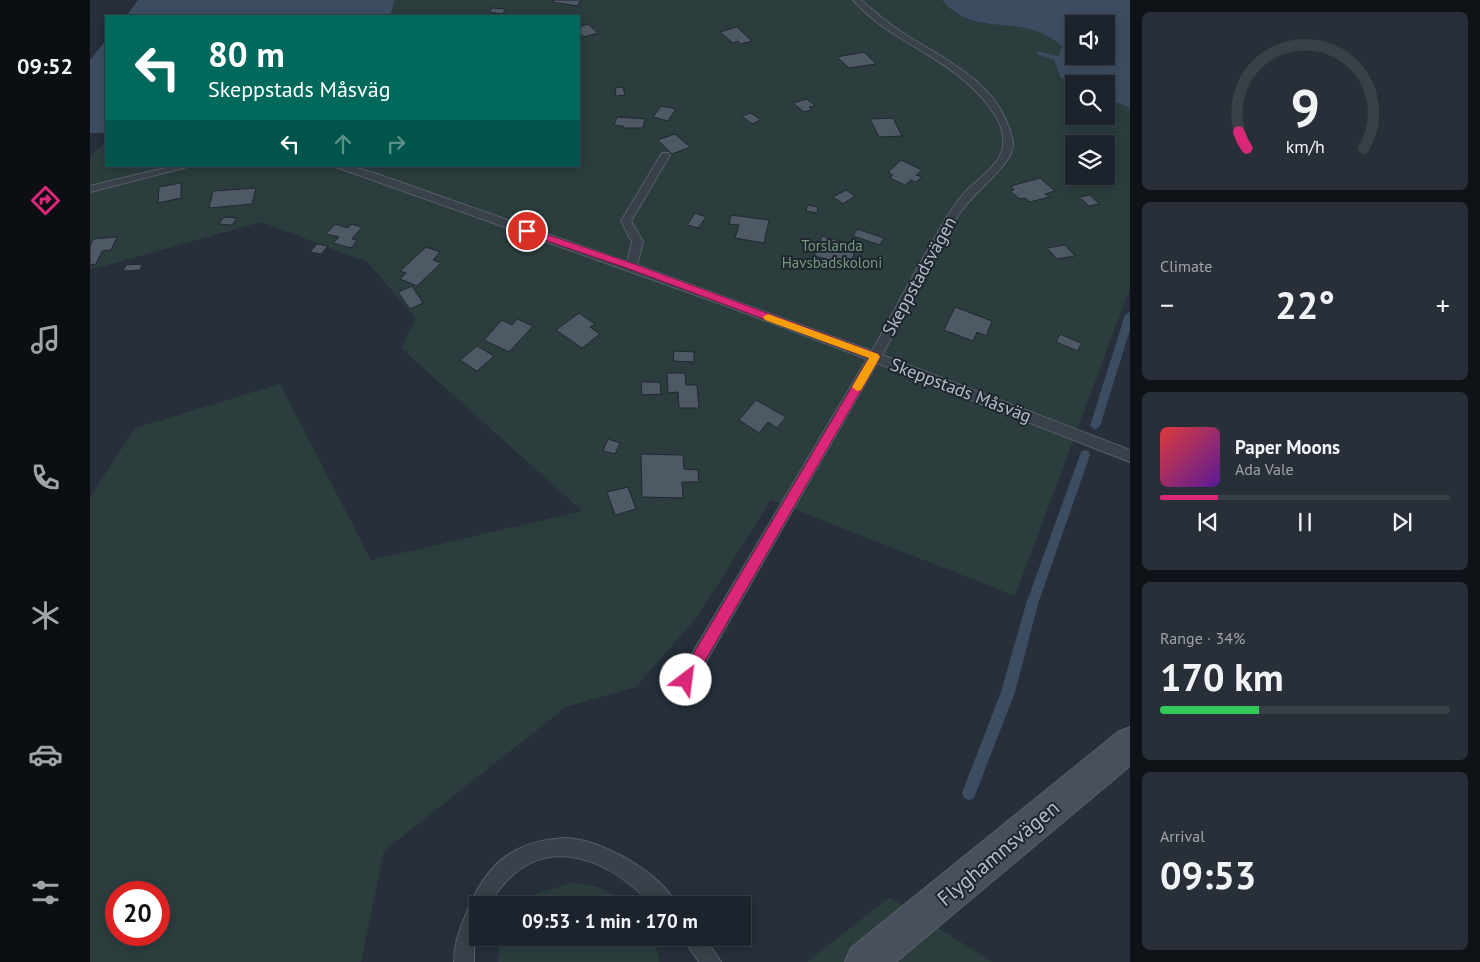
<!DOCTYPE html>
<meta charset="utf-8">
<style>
body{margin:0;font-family:"PT Sans",sans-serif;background:#292f38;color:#f1f3f6;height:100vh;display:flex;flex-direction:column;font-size:19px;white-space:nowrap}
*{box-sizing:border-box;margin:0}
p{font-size:16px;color:#a0a4a9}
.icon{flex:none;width:28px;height:28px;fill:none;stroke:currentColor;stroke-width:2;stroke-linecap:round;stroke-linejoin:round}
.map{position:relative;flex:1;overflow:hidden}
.sheet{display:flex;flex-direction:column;gap:12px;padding:12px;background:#0f1318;width:350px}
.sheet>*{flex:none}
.top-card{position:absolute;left:15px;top:15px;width:475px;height:152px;border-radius:0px;box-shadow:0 2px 12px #0003,0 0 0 1px #3a4048;background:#00695c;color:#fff;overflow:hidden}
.controls{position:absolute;left:975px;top:15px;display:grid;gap:10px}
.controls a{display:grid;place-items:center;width:50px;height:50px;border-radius:0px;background:#1c232c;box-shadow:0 2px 12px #0003,0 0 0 1px #3a4048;font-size:25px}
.speed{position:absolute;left:15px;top:881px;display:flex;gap:10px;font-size:25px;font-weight:700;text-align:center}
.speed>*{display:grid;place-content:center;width:65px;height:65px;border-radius:50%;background:#1c232c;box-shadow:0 2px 12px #0003,0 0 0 1px #3a4048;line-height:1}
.speed .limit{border:8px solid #d22;background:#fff;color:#111}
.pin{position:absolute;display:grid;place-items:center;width:42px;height:42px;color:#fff;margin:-21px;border:2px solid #fff;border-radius:50%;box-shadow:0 1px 5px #0007}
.me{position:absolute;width:55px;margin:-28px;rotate:30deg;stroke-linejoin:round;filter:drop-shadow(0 0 4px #0008)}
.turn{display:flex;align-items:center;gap:18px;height:105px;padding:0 20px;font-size:22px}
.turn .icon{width:65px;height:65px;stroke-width:2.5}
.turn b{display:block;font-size:35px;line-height:42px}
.lanes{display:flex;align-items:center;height:48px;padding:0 20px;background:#0003;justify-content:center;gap:25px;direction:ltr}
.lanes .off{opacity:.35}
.big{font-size:38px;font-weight:700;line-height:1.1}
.sheet .tile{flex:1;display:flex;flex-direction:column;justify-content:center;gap:8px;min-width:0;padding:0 18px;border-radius:8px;background:#292f38}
.sheet .dial{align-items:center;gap:0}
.dial svg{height:130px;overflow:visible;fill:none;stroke:#3a4048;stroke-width:7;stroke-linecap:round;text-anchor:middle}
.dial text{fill:#f1f3f6;stroke:none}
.song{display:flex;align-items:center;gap:15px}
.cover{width:60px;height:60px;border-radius:8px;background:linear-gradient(135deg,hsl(0 70% 55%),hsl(270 70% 35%))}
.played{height:5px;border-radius:2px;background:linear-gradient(90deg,#db2777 20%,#3a4048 20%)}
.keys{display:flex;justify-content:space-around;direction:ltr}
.heat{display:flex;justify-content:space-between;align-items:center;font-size:28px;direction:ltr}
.charge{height:8px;border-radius:4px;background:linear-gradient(90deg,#34c759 34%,#3a4048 0)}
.trip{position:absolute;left:379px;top:896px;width:282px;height:50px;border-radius:0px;background:#1c232c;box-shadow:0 2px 12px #0003,0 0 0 1px #3a4048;font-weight:700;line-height:50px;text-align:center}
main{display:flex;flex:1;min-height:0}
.tabs{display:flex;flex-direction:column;width:90px;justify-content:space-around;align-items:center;background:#0b0e12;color:#a0a4a9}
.tabs .icon{width:35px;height:35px}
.tabs .current{color:#db2777}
.tabs b{font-size:22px;color:#f1f3f6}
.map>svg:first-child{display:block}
</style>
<main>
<nav class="tabs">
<b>09:52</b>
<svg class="icon current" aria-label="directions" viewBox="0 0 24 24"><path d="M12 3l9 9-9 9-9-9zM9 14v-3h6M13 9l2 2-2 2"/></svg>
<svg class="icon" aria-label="music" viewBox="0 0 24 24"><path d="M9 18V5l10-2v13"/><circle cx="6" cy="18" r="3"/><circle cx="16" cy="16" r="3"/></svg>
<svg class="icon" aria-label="phone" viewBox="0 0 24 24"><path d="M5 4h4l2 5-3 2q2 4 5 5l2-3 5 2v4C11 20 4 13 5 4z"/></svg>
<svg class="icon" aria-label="climate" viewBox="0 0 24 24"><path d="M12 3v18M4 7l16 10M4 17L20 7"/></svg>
<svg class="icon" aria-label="car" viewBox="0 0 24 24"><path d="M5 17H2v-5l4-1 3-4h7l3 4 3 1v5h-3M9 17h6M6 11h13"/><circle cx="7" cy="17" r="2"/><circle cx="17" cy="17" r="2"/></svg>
<svg class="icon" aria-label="filters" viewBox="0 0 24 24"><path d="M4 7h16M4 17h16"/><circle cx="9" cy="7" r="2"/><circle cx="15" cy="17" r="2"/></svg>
</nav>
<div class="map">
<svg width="1040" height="962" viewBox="0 0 1040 962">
<rect width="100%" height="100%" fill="#262f3a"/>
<!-- green -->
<g fill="#2b3d3d" fill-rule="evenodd">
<path d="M305 0H852C875 27 898 22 930 27 945 29 959 37 972 46L968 56 946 52 949 55 964 60 971 78 984 84V116H1016V98L1040 108V288L925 596 681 500 608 616 546 687 476 707 294 851 271 962H0V497L45 428 190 384 281 560 492 511 311 348 326 318 277 262 171 222 0 270V157L16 141V166H489V16H300ZM984 144H1016V176H984ZM26 892H69V935H26Z"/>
<path d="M482 883C504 884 520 889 535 905H432L447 893Z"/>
<path d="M800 897 902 962H717Z"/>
<path d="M412 938H560L568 952 569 962H408L409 947Z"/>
</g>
<!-- water -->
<g fill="#3d4d61" fill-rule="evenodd">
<path d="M48 0H305L300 16H36Z"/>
<path d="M852 0H1040V108L1016 98V84H984L971 78 964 60 949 55 945 51 968 56 972 46C959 36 945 29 929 27 898 22 875 27 852 0ZM984 24H1016V56H984Z"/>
<path d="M16 40V133H0V60Z"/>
</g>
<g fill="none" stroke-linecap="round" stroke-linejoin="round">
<!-- stream -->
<g fill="#3d4d61" fill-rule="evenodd">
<path d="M1040 312V330L1010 426 1005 430 1000 426 1035 315Z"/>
<path d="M995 450 999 452 1000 455 948 604 925 692 884 798 879 800 874 798 872 793 911 692 936 604 990 455 991 452Z"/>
</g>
</g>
<!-- building -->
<g fill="#4f5865" stroke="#202831">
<path d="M464 0H491L487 6 462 2Z"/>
<path d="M402 8 416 9 412 14 399 12Z"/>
<path d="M498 24 508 33 494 37 489 33V27Z"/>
<path d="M647 27 662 41 651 44 648 41 643 43 630 32Z"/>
<path d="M774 52 786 64 759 68 747 57Z"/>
<path d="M533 87 535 95 526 96 525 88Z"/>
<path d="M717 99 725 106 719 107 722 110 714 112 703 103Z"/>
<path d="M571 106 586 109 578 121 563 117Z"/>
<path d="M661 113 671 120 662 124 652 116Z"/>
<path d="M527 117 555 119 553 128H533V126L524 125Z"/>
<path d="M803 118 812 136 789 137 780 119Z"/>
<path d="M585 134 600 147 582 154 568 140Z"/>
<path d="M811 160 832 170 826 175 832 177 826 182 821 180 815 185 800 178 803 175 798 172Z"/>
<path d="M950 178 965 191 955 194 959 197 940 202 935 198 930 199 920 191 924 190 921 186Z"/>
<path d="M91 183V198L68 203 69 187Z"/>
<path d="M166 188 162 204 119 208 123 191Z"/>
<path d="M756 190 765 196 753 204 743 197Z"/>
<path d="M1000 195 1009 204 999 206 989 197Z"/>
<path d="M717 205 728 207 727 213 716 211Z"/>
<path d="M605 213 616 217 608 228 597 225Z"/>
<path d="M641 215 679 220 674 243 645 238 649 225 639 224Z"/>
<path d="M134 217 147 218 142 225 129 224Z"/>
<path d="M245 224 258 228 261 224 272 227 262 239 267 240 261 248 243 243 249 237 236 234Z"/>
<path d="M767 229 794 238 790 245 763 236Z"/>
<path d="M732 236 767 246 760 265 724 256Z"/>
<path d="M27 237 21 250 12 251 6 264 0 265V246L3 239Z"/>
<path d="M227 244 238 246 231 254 220 252Z"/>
<path d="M975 245 985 256 967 259 957 248Z"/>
<path d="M336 247 350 252 343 260 351 263 327 286 310 279 316 273 310 271Z"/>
<path d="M52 264 50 270 33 271 36 265Z"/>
<path d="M322 286 333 303 320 309 308 292Z"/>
<path d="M865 307 902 321 896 336 887 332 883 341 854 330Z"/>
<path d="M489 313 505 324 500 327 510 334 492 348 466 330Z"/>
<path d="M427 319 443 326 419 352 394 340 412 320 422 325Z"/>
<path d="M970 334 991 343 988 351 966 342Z"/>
<path d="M387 346 404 356 387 371 370 360Z"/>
<path d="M584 351 604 352V362L583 361Z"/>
<path d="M577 373H595L596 385H607L609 408H589L588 392 578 393Z"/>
<path d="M551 382H570L571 394 552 395Z"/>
<path d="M666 400 696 417 687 428 678 422 669 433 649 420Z"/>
<path d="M518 439 530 443 525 454 513 451Z"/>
<path d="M551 454 593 455 594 469 608 470 609 482H592L593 498 552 497Z"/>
<path d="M538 487 546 509 525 515 517 492Z"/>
</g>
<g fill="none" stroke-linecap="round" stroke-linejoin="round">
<defs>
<g id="lane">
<path d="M763 0H771C784 11 796 22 810 31 849 57 903 79 919 128 922 137 925 144 921 153 912 173 883 193 869 214L792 355 1040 450V462L787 363 602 686 596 688 590 686 588 680 590 674 777 359 631 304 243 166H260L287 174 537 262 542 242 531 221 572 153H578L580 155 541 221 553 242 547 265 782 351C801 317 819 282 839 248 849 231 858 213 871 197 883 181 911 167 913 145 916 121 893 97 876 82 842 51 794 36 763 0Z"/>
<path d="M83 166H101L0 192V186Z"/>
<path d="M475 838C508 838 573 873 586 905H563C511 852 443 829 399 905H388V935L384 944V962H364C364 943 369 932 376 914 395 866 421 841 475 838Z"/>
<path d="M593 938H615L631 962H609Z"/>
</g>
<path id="secondary" d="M1040 727V766L806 962H755L761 948 1028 732Z"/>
</defs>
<!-- lane casing -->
<use href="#lane" stroke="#575f68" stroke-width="2"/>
<!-- secondary casing -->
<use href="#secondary" stroke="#575f68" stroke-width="2"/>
<!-- lane -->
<use href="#lane" fill="#39414a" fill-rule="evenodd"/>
<!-- secondary -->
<use href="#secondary" fill="#48505d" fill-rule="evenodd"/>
</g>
<!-- route -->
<path fill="#db2777" stroke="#8e194d" d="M437 228 544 264 788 354 790 357 601 685 596 687 591 685 589 680 591 675 779 358 537 268 434 233V229Z"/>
<!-- slow -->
<path fill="#f59e0b" d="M678 314 788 354 790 357 771 390 767 391 762 387 779 358 675 320 673 317Z"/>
<g text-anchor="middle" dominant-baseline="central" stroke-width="4" stroke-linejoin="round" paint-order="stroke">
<!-- far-park labels -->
<g font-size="15" fill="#75997d" stroke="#1e262f">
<text x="742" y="245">Torslanda<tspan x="742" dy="17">Havsbadskoloni</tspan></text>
</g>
<!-- street labels -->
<g font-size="18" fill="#b5bcc6" stroke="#1e262f">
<text transform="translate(829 276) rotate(-61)">Skeppstadsvägen</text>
<text transform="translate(871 390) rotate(21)">Skeppstads Måsväg</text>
</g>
<!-- near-street labels -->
<g font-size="21" fill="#b5bcc6" stroke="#1e262f">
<text transform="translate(908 853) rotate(-40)">Flyghamnsvägen</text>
</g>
</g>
</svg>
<div class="controls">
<a><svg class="icon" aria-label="sound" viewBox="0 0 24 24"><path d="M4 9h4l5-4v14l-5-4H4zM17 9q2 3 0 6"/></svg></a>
<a><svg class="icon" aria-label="search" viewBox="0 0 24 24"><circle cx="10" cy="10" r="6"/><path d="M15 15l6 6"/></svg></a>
<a><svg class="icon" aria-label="layers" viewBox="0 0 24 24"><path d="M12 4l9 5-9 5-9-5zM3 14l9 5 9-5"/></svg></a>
</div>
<div class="speed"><div class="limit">20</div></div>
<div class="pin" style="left:437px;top:231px;background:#d93025"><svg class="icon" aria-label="arrive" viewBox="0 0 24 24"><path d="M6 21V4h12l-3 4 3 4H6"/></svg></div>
<svg class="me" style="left:596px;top:680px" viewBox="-20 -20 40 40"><circle r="19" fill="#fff"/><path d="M0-13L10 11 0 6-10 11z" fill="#db2777"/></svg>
<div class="trip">09:53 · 1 min · 170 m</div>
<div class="top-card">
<div class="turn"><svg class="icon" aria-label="left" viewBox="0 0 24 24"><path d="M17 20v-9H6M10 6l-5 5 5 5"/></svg><div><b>80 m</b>Skeppstads Måsväg</div></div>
<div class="lanes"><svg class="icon" aria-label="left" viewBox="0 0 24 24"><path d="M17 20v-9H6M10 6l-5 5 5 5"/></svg><svg class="icon off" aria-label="ahead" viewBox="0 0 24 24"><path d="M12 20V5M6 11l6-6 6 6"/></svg><svg class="icon off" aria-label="right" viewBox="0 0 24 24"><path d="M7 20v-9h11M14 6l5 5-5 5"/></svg></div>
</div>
</div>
<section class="sheet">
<div class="tile dial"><svg viewBox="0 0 100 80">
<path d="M14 69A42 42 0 1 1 86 69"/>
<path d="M14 69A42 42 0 0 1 9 59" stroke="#db2777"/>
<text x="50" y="56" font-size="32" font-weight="700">9</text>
<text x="50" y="72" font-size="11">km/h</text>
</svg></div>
<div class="tile"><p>Climate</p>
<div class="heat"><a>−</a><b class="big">22°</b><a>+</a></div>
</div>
<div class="tile">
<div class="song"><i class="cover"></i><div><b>Paper Moons</b><p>Ada Vale</p></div></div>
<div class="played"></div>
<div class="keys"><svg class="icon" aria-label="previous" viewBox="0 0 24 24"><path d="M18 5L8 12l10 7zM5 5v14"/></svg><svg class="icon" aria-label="pause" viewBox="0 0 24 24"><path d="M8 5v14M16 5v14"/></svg><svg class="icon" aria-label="next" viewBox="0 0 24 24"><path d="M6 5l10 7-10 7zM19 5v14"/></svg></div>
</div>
<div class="tile"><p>Range · 34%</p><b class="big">170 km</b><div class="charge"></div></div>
<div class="tile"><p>Arrival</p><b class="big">09:53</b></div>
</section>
</main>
